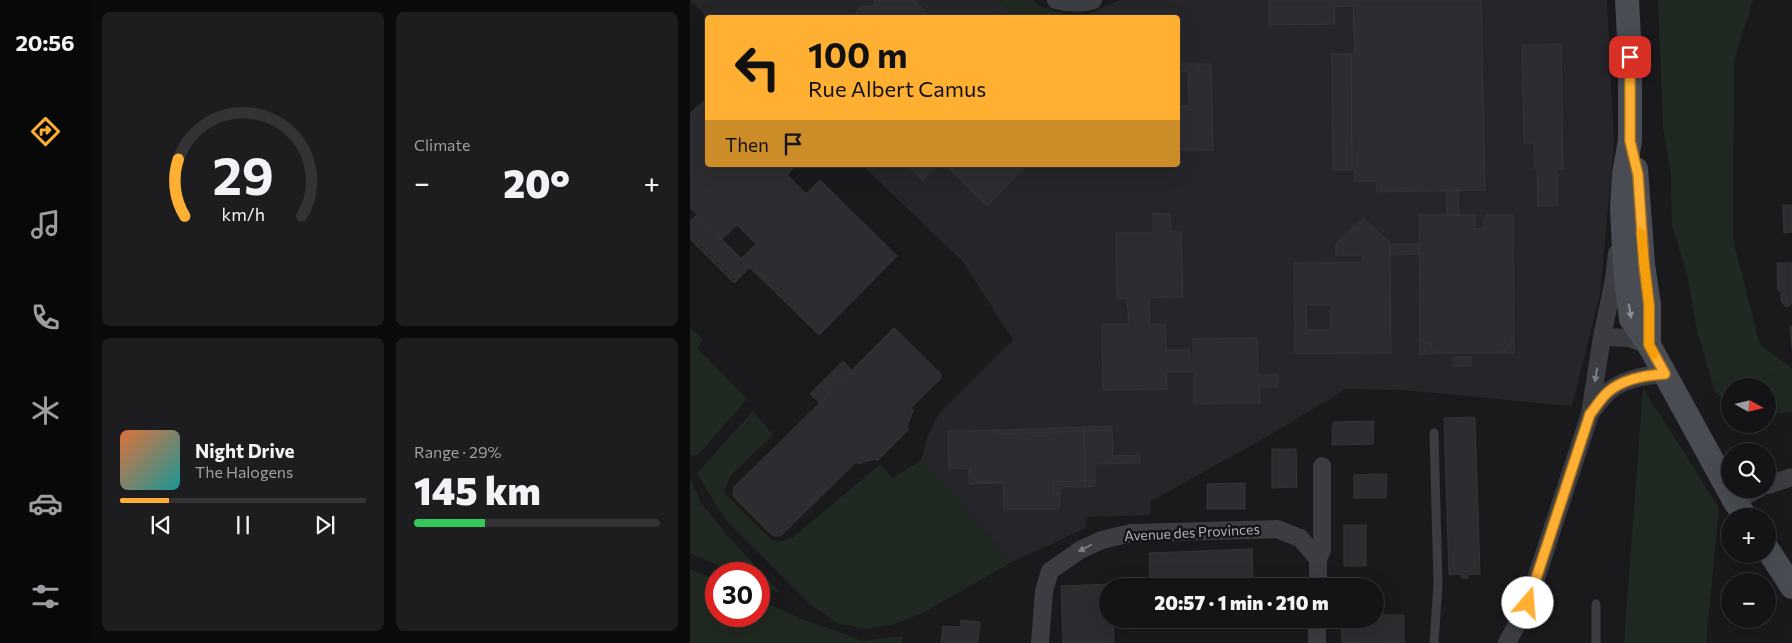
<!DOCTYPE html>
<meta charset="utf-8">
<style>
body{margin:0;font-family:Commissioner,sans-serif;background:#1d1d1f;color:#f1f3f6;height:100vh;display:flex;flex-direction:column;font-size:19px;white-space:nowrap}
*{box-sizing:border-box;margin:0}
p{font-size:16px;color:#9d9ea1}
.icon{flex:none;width:28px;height:28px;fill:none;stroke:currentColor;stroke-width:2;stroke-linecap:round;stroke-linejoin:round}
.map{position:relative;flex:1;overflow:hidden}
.panel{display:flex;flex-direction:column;gap:12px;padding:12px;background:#0b0b0c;width:600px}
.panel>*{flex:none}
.guide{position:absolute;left:15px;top:15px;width:475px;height:152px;border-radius:5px;box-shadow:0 5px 20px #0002,0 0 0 1px #333335;background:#ffaf31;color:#111;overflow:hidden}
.needle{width:32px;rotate:98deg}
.tools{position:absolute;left:1031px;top:378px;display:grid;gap:10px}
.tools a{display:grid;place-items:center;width:55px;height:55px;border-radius:50%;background:#141416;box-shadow:0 5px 20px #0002,0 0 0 1px #333335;font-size:25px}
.speed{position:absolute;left:15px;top:562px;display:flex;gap:10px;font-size:25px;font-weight:700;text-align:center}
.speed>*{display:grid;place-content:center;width:65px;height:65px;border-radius:50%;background:#141416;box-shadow:0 5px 20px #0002,0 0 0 1px #333335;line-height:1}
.speed .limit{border:8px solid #d22;background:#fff;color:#111}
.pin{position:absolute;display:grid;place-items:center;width:42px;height:42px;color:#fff;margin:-21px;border-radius:10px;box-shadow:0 2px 8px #0006}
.me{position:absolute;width:55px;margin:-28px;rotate:18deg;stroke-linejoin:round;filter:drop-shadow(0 0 4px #0008)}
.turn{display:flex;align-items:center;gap:18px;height:105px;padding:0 20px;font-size:22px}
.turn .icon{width:65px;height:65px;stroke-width:2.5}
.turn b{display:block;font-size:35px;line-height:42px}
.then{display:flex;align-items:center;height:48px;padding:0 20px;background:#0003;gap:10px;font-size:19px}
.big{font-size:38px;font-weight:800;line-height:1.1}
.panel .widget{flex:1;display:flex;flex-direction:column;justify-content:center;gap:8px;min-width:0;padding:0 18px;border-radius:8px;background:#1d1d1f}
.panel .dial{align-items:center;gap:0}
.dial svg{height:130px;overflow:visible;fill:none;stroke:#333335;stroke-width:7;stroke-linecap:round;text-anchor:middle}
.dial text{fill:#f1f3f6;stroke:none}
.song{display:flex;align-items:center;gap:15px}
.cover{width:60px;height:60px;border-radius:8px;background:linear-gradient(135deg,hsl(20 70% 55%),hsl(180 70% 35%))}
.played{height:5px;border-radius:2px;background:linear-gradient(90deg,#ffaf31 20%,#333335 20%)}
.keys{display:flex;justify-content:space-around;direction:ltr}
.heat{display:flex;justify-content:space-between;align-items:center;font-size:28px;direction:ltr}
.charge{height:8px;border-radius:4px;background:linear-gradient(90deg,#34c759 29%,#333335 0)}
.panel .tiles{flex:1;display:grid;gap:12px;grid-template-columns:repeat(2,1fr)}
.trip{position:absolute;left:409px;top:578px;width:285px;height:50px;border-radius:25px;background:#141416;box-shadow:0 5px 20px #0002,0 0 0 1px #333335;font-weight:800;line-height:50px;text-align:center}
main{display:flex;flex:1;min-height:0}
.tabs{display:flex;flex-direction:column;width:90px;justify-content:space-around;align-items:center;background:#080809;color:#9d9ea1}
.tabs .icon{width:35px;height:35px}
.tabs .current{color:#ffaf31}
.tabs b{font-size:22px;color:#f1f3f6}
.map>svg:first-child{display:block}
</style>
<main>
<nav class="tabs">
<b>20:56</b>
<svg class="icon current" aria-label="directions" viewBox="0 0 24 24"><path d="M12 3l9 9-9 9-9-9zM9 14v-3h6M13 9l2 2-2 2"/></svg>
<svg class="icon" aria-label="music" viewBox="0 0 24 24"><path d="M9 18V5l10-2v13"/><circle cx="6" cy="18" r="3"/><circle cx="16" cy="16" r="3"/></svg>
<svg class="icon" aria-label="phone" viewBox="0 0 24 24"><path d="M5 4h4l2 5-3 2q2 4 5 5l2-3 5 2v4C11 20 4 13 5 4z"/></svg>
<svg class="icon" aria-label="climate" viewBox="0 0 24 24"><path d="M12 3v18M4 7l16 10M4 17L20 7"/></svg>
<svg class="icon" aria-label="car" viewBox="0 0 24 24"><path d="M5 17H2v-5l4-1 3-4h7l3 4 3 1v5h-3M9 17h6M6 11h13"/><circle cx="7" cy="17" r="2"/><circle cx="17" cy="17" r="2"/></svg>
<svg class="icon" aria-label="filters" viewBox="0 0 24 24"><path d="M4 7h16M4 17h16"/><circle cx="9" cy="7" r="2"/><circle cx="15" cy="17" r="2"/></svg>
</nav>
<section class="panel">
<div class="tiles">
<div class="widget dial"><svg viewBox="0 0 100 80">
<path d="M14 69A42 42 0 1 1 86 69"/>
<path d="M14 69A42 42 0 0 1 10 34" stroke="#ffaf31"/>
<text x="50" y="56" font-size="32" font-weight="700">29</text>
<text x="50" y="72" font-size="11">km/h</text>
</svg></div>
<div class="widget"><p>Climate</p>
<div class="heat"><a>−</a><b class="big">20°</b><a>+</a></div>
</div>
<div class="widget">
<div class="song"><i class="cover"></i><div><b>Night Drive</b><p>The Halogens</p></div></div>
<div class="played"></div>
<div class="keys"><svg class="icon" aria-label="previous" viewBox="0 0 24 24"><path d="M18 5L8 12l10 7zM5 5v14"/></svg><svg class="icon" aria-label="pause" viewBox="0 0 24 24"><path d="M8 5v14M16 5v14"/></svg><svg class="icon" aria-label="next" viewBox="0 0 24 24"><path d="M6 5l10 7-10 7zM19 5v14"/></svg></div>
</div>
<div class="widget"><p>Range · 29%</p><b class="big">145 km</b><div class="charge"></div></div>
</div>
</section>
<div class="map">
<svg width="1102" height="643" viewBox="0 0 1102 643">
<rect width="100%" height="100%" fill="#1a1a1d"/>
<!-- built -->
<g fill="#26262a">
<path d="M0 0H308L328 17 17 18Z"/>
<path d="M430 0H917L924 142 910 295 882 406 712 390 656 389 578 436 461 501 460 515 397 517 396 528 322 562 231 460 238 435 249 414 323 340 273 262 172 165H488V18L396 17V15Z"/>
</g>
<!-- green -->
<g fill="#202921">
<path d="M308 0H342L352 7 383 16 396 15V17H328Z"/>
<path d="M968 0H1063L1044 60 1043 240 1070 345 1102 368V412L1078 415V386H1040V401L1025 393 1007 330 997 275 982 225 981 174 973 128Z"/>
<path d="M0 327 13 340 7 348 57 399 8 455 2 456 0 455Z"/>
<path d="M953 388 1029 508 1016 643H934Z"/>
<path d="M63 411 83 435 41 475 34 492 82 541H94L105 536 190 464 203 478 231 460 322 562 233 613 204 624 174 629 148 623 122 606 34 518 7 473Z"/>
<path d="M0 478 11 503 39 537 91 594 69 584V574H46L0 553Z"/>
<path d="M0 569 26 580V616H69V600L112 619 173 641 213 636 212 643H0Z"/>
</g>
<!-- building -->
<g fill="#2d2d31" stroke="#343439" fill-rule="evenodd">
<path d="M184 0H224L236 12 230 18H161L172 6 180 7 186 2Z"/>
<path d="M579 0H791L795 190 687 192 686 181H665V170H662L661 54H665L663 6 644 7 645 24 579 25Z"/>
<path d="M871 44 873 169H867V205L848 206 847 170H845L844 143H834L832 45Z"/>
<path d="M642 54H661L662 170H643Z"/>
<path d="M488 64H521L523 150H488V106H499L498 71 488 72Z"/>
<path d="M18 97V165H106L97 175 116 194 130 180 207 256 129 335 51 259 66 244 47 225 32 239 0 208V114Z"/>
<path d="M218 165H247L232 180Z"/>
<path d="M256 165H337L297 206Z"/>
<path d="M757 191H768L769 215H757Z"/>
<path d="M1093 205H1102V232L1094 233Z"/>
<path d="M463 213 480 214 481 232H491L493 297 459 298 460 324H475L476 350H500V360H503V339L567 338 568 375H588V387H569L570 403 504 404V372H476L477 389 413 390 412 324H439L437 298 427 299 426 233H463Z"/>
<path d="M7 215 60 267 44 283 0 239V221Z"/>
<path d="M729 215H785V229L794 228V219L796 215H823L824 336 821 344 815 350 807 353H746L740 348 741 343H736L730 338Z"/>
<path d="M673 218 700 243 701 353 605 354 604 263 673 262V255H646V243ZM616 305H641V330H617Z"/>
<path d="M700 244H729V254L700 255Z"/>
<path d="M1087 263H1102V303L1099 306H1095L1091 300V291H1088Z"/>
<path d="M1100 326H1102V348V347Z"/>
<path d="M204 328 251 374V378L221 408 223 410 217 427 219 429 187 461 185 459 168 464 166 462 91 536H83L43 496 44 487 140 393 133 386 145 375 151 381Z"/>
<path d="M823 336H824V353H807L815 350 819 346Z"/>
<path d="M730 338 736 343H741L740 348 746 353 730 354Z"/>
<rect x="763" y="357" width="18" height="9"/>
<path d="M153 361 162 371 151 381 145 375 133 386 140 393 130 403 120 394Z"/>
<path d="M785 417 790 574 777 575 778 578H771V574L759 575 754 418Z"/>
<path d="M684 421 683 444 642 445 643 422Z"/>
<path d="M422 426V430L394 431 393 427Z"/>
<path d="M393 427 394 431 308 434 307 430Z"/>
<path d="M307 430 308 434 394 431 395 481 363 482V493L370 494 369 509H314L313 482H287L281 476 280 468 259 469 258 431Z"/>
<path d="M422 430 423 456 450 455V463L405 464V481H395L394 431Z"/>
<path d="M582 449H606L607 487 582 488Z"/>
<path d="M279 468H280L281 476 287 482 313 483 279 484Z"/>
<path d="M697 474 696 498H664V475Z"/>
<path d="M395 481H405V486L395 487Z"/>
<path d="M395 481V487H370V494L363 493V482Z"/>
<path d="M555 483V509H517V484Z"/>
<rect x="654" y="525" width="22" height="41"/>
<path d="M562 549 563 581 460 584 459 553Z"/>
<path d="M423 584V586H418V619H423L424 643H373L371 586Z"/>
<path d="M685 615H714V643H652L651 619H685Z"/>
<path d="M271 620 290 622 288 643H251L253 626 270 627Z"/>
</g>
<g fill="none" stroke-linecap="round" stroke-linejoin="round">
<!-- lane -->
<g stroke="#3b3d43" stroke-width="9">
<path d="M744 433 748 584 744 643"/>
<path d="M906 604V643"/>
</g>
<!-- street -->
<g stroke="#3b3d43" stroke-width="18">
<path d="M366 0C377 3 392 4 403 0"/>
<path d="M912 337 939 338 959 345"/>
<path d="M900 413C906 406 912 398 918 392 933 379 956 375 975 374"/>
<path d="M1078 485 1102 477"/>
<path d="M1045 502 1068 489"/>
<path d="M628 559 632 550V466"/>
<path d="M350 643 354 591 360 571 390 550 412 540 441 533 587 529 610 538 628 559V586"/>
<path d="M627 643V619"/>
<path d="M817 643 838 603 900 414 912 337 924 279 927 253"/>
</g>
<!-- secondary -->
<g stroke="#494c53" stroke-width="24">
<path d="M937 0 940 57V141L934 174 932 208 935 270 941 319 959 345 1045 502 1055 516"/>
<path d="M946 169 953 264 959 305V345"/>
<path d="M1078 550 1102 587"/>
</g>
</g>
<!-- one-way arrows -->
<defs><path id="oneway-solid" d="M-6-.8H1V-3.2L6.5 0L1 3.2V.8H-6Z" transform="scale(1.25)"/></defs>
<use fill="#898e98" href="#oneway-solid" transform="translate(940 311) rotate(80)"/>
<g fill="#797d86">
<use href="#oneway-solid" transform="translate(906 375) rotate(99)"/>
<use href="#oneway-solid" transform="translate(395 548) rotate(153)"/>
</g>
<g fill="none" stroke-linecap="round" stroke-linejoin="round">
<defs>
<path id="route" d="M838 603 900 414C906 407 911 398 918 392 933 379 956 375 975 374L959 345V305L954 264 948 175 940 141V57"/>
</defs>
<!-- route casing -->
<use href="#route" stroke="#a67220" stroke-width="12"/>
<!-- route -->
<use href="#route" stroke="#ffaf31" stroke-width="9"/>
<!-- slow -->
<path stroke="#f59e0b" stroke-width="9" d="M951 233 959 305V345L964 354"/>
</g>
<g text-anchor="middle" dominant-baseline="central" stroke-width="5" stroke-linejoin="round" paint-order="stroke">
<!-- street labels -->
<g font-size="14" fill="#acb2bd" stroke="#151518">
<text transform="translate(502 532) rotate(-3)">Avenue des Provinces</text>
</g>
</g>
</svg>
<div class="tools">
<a><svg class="needle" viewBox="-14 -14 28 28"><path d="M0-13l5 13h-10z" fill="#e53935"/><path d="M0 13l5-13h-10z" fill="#9d9ea1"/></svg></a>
<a><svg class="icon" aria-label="search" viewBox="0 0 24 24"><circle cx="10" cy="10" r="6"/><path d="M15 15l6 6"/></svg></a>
<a>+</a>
<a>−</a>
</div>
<div class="speed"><div class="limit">30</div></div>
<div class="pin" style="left:940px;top:57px;background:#d93025"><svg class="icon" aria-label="arrive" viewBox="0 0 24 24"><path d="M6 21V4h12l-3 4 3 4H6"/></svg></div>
<svg class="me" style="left:838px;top:603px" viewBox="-20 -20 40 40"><circle r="19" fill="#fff"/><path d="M0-13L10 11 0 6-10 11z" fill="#ffaf31"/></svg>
<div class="trip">20:57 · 1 min · 210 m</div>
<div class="guide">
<div class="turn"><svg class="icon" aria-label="left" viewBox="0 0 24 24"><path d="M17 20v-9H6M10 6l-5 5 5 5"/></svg><div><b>100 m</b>Rue Albert Camus</div></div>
<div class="then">Then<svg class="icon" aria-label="arrive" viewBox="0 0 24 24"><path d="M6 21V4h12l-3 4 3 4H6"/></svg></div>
</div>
</div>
</main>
